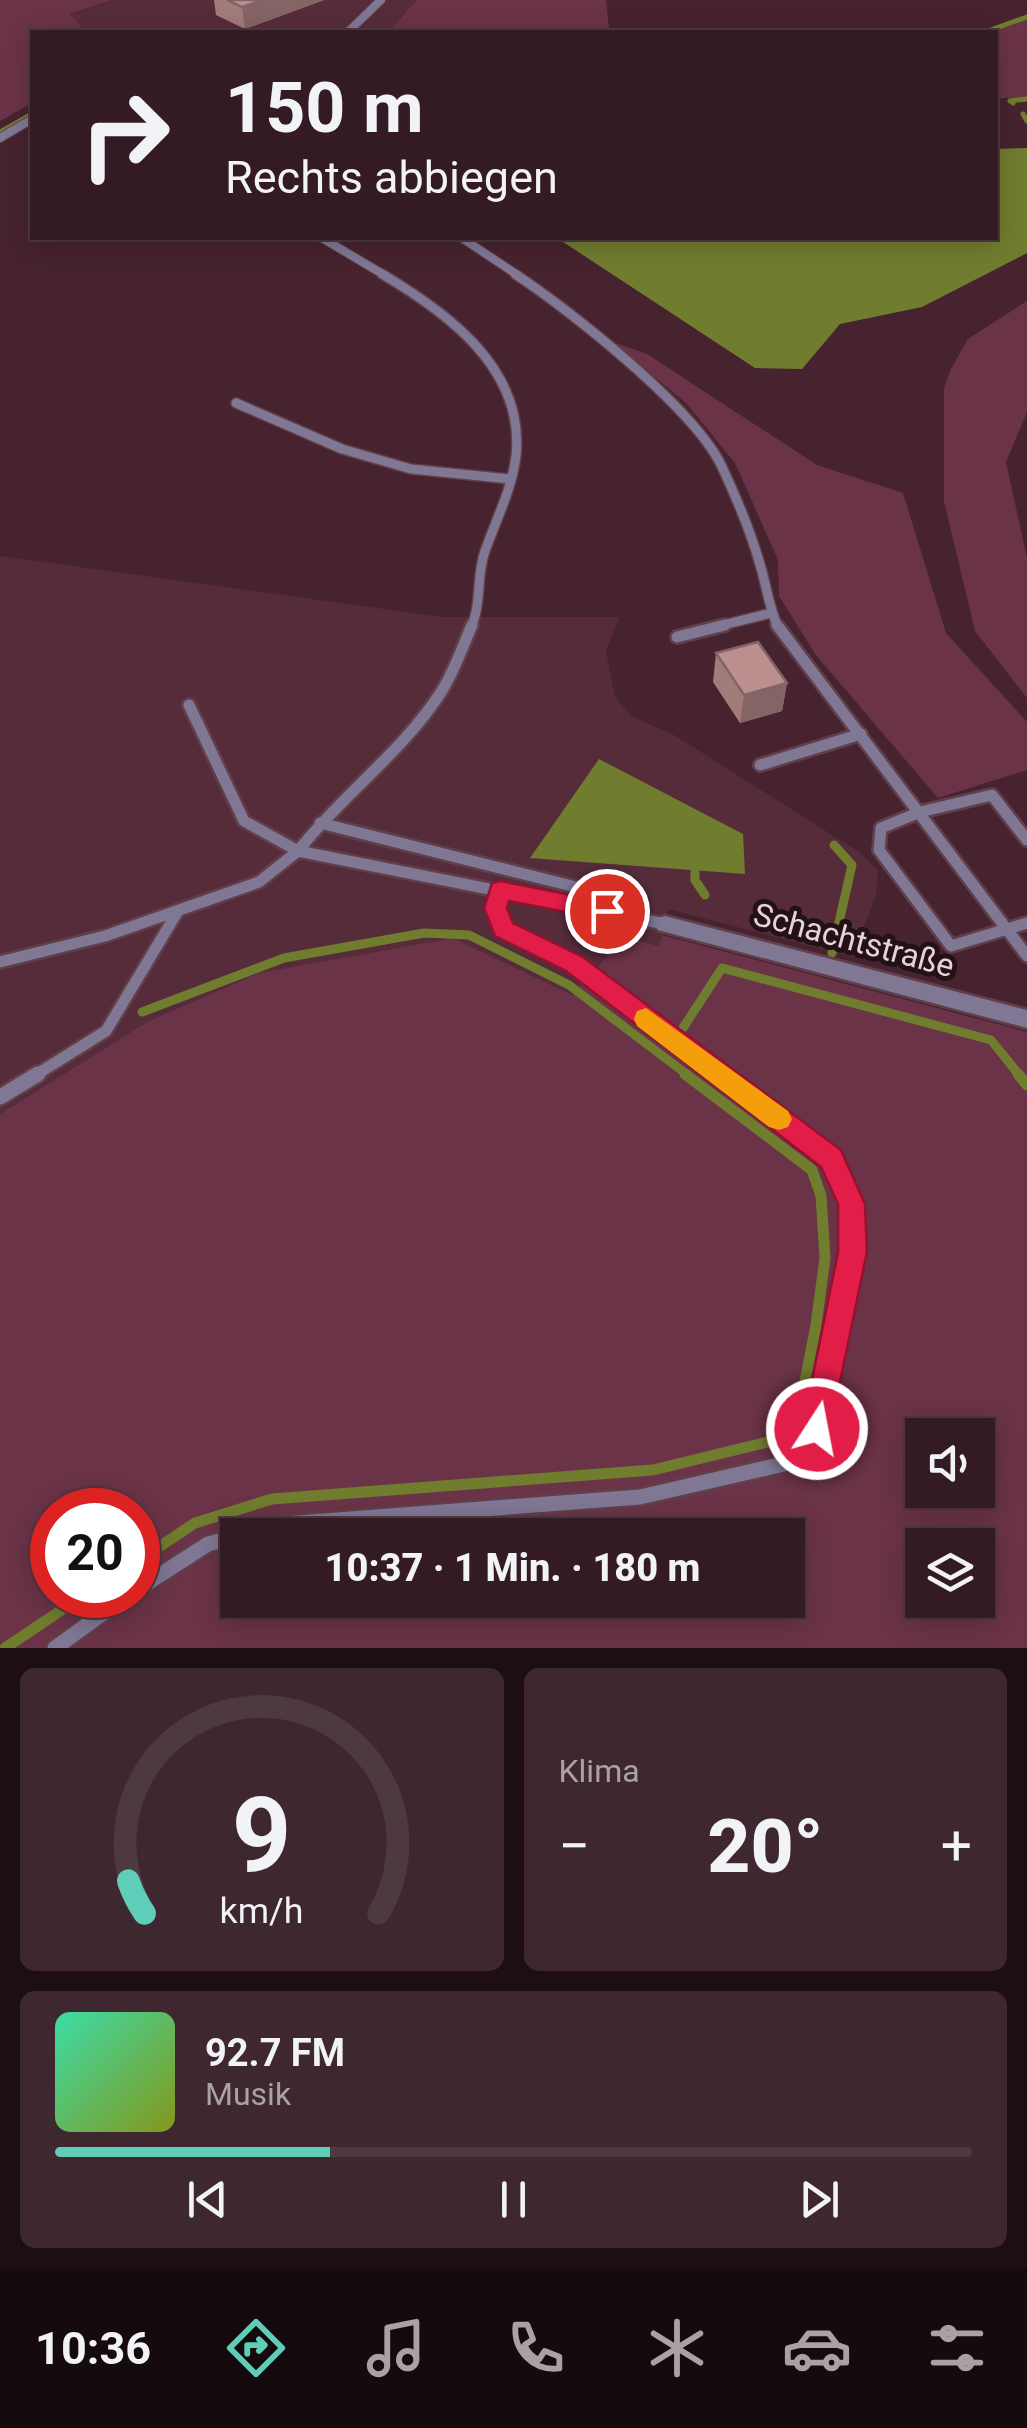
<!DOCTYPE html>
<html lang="de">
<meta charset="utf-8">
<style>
body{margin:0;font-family:Roboto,sans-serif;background:#3f2730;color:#f1f3f6;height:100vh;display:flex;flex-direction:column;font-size:38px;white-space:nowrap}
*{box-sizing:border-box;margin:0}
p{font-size:32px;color:#a9a1a6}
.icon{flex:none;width:55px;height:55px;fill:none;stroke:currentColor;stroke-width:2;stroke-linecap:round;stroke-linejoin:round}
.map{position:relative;height:1648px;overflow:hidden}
.side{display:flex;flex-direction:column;gap:20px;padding:20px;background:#1d0e13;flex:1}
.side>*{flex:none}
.hud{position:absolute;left:30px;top:30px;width:968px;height:210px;border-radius:0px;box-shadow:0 5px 25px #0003,0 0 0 2px #4e3841;background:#341a23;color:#f1f3f6;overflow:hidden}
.fabs{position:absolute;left:905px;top:1418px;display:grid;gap:20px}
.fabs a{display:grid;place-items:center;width:90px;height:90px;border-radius:0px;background:#341a23;box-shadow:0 5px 25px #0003,0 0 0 2px #4e3841;font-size:50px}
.speed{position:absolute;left:30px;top:1488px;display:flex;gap:20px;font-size:50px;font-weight:700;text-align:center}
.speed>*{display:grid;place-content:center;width:130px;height:130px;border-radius:50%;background:#341a23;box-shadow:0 5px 25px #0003,0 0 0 2px #4e3841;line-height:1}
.speed .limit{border:15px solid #d22;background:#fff;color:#111}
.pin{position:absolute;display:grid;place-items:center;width:85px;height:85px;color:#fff;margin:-42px;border:5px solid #fff;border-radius:50%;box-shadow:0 2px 10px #0007}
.me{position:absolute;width:110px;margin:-55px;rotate:11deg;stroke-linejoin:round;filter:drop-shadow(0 0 8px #0008)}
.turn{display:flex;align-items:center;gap:35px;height:210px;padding:0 30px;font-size:45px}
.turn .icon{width:130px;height:130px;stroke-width:2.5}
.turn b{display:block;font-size:70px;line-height:85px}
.big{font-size:75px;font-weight:800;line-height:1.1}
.side .widget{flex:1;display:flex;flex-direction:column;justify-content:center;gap:15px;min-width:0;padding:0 35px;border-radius:15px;background:#3f2730}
.side .dial{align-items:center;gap:0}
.dial svg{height:260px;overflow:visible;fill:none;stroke:#4e3841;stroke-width:7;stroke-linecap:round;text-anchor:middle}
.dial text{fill:#f1f3f6;stroke:none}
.song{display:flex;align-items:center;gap:30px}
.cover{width:120px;height:120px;border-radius:15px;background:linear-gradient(135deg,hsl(160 70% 55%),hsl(70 70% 35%))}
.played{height:10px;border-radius:5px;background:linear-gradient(90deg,#5eceb8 30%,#4e3841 30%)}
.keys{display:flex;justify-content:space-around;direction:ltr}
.heat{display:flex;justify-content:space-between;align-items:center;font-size:55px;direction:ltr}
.side .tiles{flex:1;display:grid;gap:20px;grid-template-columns:1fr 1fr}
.widget:last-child{grid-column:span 2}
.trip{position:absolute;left:220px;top:1518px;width:585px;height:100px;border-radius:0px;background:#341a23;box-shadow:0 5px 25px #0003,0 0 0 2px #4e3841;font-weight:800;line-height:100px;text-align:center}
.menu{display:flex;height:160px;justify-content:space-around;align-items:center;background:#150a0e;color:#a9a1a6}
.menu .icon{width:70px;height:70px}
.menu .on{color:#5eceb8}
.menu b{font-size:45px;color:#f1f3f6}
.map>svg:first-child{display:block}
</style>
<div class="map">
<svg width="1027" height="1648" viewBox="0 0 1027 1648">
<rect width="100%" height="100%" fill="#46232f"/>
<!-- built -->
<g fill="#562c3b">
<path d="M111 0H417L388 32H86L69 15Z"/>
<path d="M0 556 442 617H619L606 652 615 697 633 717 674 735 859 852 878 871 876 895 853 957 668 909 660 946 623 936 572 995 453 938 258 973 147 1022 0 1114Z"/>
</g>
<!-- green -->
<g fill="#6b3347" fill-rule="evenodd">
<path d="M0 0H111L70 14 86 32H32V103L0 121Z"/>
<path d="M417 0H606L609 29 599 32H388Z"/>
<path d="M1027 20V98H995V32H992Z"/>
<path d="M1027 301V412L1006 462 1027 558V698L975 631 944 501V388L951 369 968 339Z"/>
<path d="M613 342 647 354 817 465 903 493 946 633 1027 722V770L938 798 815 654 779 596 778 560 735 463 686 403Z"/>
<path d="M662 935 1027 1032V1648H0V1114L147 1022 258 973 453 938 572 995 624 936 659 946ZM922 1435H978V1490H922ZM52 1510H138V1595H52ZM238 1535H788V1600H238ZM922 1545H978V1600H922Z"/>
</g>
<!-- water -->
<g fill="#707d2f">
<path d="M1027 148V253L922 307 840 324 802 369 755 368 557 238H995V149Z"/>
<path d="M599 759 743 834 745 874 530 858Z"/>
</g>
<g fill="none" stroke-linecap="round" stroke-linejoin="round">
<!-- stream-far2 -->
<g stroke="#707d2f" stroke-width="5">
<path d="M985 32 1027 17"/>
<path d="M1013 103 1010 101 1027 99"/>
<path d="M1023 114 1027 121"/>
<path d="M0 132 32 114"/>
</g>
<!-- stream-far1 -->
<g stroke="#707d2f" stroke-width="9">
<path d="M695 872V880L705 895"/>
<path d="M832 953 852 865 834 845"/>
<path d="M142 1012 284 958 424 933 469 935 569 985 689 1076"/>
<path d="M683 1028 722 968 991 1040 1020 1076"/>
</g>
<!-- stream -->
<g stroke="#707d2f" stroke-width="11">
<path d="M1018 1074 1027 1085"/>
<path d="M138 1561 195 1523 272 1499 653 1470 780 1439 798 1417 816 1325 825 1258 821 1196 812 1170 685 1074"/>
<path d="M5 1648 84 1595"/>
</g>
<defs>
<g id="lane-far3">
<path d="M348 32 381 0"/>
<path d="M0 138 32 119"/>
<path d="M322 238 386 276"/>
<path d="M462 238 519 276"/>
</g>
<g id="lane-far2">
<path d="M382 274C448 313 525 369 516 456 512 489 496 520 485 551 476 575 482 604 471 627"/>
<path d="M515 274C570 310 696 410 722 467 737 499 752 535 761 568 767 588 769 608 778 627"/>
<path d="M236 403 342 449 411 469 510 479"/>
<path d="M715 627 771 613"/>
</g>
<g id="lane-far1">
<path d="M777 625 1027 956"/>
<path d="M677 637 725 625"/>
<path d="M189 705 244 821 298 851C342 795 405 750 443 689 455 669 463 646 472 625"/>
<path d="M760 765 861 734"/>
<path d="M320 823 576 887 625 910"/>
<path d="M1027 840 992 795 920 812 881 828 879 850 951 946 1027 923"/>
<path d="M501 890 496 908 504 929 575 964 722 1076"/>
<path d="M0 962 105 936 259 882 298 851 665 924"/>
<path d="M34 1076 106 1031 178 911"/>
</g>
<g id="lane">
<path d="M0 1097 38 1074"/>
<path d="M242 1535 285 1524 640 1497 788 1463 817 1429 852 1252 851 1204 831 1159 719 1074"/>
<path d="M138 1589 208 1544 238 1536"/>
<path d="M55 1648 128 1595"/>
</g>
<path id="street" d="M665 916 1027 1010V1028L658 930 654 924 658 918Z"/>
</defs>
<!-- lane-far3 casing -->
<use href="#lane-far3" stroke="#603f4a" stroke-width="10"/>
<!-- lane-far2 casing -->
<use href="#lane-far2" stroke="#603f4a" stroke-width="12"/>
<!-- lane-far1 casing -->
<use href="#lane-far1" stroke="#603f4a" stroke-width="16"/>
<!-- lane casing -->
<use href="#lane" stroke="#603f4a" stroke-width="20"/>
<!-- street casing -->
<use href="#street" stroke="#603f4a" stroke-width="5"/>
<!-- lane-far3 -->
<use href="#lane-far3" stroke="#807795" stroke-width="8"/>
<!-- lane-far2 -->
<use href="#lane-far2" stroke="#807795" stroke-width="9"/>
<!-- lane-far1 -->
<use href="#lane-far1" stroke="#807795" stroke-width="11"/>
<!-- lane -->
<use href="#lane" stroke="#807795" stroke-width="15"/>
<!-- street -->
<use href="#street" fill="#807795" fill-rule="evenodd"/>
</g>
<!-- wall -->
<g fill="#a27b7b">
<path d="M214 0H324L245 29 216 15Z"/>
<path d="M716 653 787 683 782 711 740 723 713 682Z"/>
</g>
<!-- shaded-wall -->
<g fill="#846464">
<path d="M263 0H324L245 29 242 7Z"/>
<path d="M787 683 782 711 740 723 744 695Z"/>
</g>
<!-- building -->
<g fill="#bc8f8f" stroke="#846464" stroke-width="2.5">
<path d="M227 0H263L242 7Z"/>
<path d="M758 642 787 683 744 695 716 653Z"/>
</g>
<!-- route -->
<path fill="#e11d48" stroke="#92132f" stroke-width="2.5" d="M501 881 616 904 619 911 616 917 607 920 509 901 507 908 513 923 583 957 841 1150 865 1204 867 1252 828 1440 817 1444 807 1440 802 1429 838 1252V1204L821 1167 566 971 495 936 484 908 492 883Z"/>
<!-- slow -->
<path fill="#f59e0b" d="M646 1008 788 1111 792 1119 788 1127 779 1130 769 1127 637 1026 634 1019 637 1011Z"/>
<g text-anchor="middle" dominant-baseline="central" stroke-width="10" stroke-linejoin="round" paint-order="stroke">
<!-- street labels -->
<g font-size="32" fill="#e8d1d8" stroke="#221218">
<text transform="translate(854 940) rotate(15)">Schachtstraße</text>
</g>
</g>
</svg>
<div class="fabs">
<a><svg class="icon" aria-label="sound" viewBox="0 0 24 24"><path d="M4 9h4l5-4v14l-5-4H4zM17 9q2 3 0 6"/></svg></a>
<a><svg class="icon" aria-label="layers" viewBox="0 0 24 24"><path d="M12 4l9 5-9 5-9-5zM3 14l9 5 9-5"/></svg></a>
</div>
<div class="speed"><div class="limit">20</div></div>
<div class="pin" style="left:607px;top:911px;background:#d93025"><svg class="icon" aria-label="arrive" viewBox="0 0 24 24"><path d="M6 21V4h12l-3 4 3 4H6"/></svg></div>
<svg class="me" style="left:817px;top:1429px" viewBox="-20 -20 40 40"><circle r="17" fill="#e11d48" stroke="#fff" stroke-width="3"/><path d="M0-11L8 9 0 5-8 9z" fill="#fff"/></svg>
<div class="trip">10:37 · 1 Min. · 180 m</div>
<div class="hud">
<div class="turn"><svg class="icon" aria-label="right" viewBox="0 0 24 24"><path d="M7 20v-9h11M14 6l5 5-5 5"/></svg><div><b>150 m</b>Rechts abbiegen</div></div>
</div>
</div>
<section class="side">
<div class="tiles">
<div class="widget dial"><svg viewBox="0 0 100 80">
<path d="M14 69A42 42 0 1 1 86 69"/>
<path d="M14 69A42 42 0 0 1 9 59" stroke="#5eceb8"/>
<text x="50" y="56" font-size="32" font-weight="700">9</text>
<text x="50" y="72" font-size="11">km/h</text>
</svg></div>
<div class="widget"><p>Klima</p>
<div class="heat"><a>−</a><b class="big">20°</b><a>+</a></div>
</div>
<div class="widget">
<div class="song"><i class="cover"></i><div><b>92.7 FM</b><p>Musik</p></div></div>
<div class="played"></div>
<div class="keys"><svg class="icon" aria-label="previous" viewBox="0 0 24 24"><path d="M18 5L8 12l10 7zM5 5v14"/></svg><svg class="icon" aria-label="pause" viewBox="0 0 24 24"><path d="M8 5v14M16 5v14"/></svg><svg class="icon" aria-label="next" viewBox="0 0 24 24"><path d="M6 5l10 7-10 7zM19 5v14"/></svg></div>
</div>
</div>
</section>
<nav class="menu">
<b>10:36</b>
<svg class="icon on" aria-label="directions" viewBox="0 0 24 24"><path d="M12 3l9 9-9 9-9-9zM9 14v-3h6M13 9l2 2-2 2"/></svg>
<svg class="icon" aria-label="music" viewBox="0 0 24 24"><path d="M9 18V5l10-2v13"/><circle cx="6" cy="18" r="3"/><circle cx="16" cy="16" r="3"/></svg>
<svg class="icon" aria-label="phone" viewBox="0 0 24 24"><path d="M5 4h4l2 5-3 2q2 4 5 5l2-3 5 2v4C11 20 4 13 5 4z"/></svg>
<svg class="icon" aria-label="climate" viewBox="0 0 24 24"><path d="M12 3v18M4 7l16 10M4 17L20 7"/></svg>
<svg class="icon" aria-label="car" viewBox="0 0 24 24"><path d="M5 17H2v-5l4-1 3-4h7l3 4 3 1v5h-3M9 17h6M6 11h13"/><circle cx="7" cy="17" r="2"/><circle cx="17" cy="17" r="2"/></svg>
<svg class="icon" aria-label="filters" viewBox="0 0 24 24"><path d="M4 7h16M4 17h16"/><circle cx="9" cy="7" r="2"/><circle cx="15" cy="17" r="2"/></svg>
</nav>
